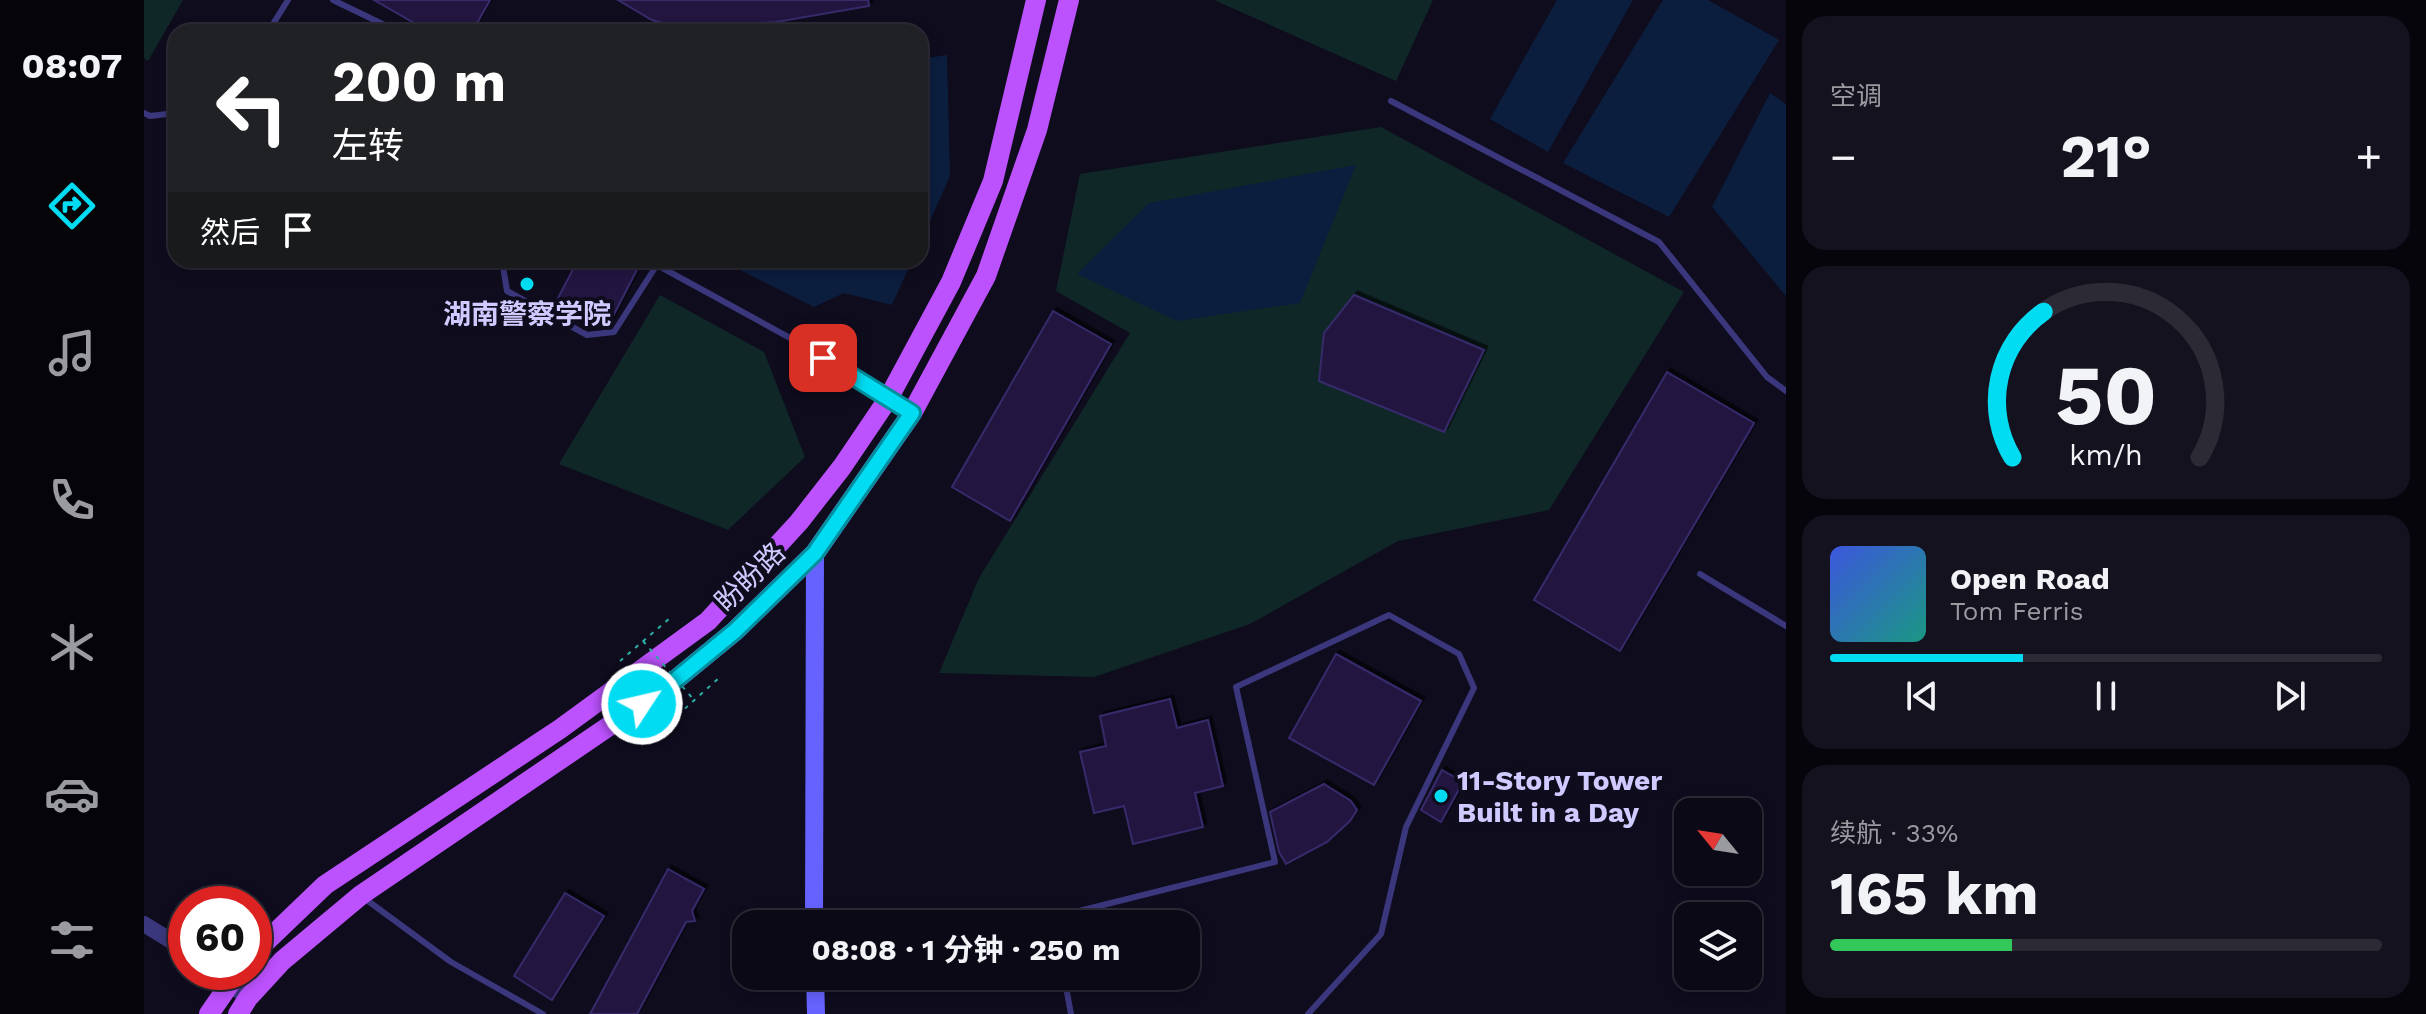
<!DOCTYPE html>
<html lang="zh">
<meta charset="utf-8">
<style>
body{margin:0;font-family:"Work Sans","Noto Sans SC",sans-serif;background:#14121f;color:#f1f3f6;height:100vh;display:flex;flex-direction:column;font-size:30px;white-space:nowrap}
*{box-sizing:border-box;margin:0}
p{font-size:26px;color:#9a9aa1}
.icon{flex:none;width:44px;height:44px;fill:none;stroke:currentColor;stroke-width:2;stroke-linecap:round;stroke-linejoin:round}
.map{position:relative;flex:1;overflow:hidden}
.sheet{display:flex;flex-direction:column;gap:16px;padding:16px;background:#06050c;width:640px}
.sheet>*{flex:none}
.banner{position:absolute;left:24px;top:24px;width:760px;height:244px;border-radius:24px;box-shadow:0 4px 12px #0003,0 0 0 2px #2b2a35;background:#202124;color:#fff;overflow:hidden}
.needle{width:52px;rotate:300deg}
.fabs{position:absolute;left:1530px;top:798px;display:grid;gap:16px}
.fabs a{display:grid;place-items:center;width:88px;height:88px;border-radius:16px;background:#0b0916;box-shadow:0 4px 12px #0003,0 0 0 2px #2b2a35;font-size:40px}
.speed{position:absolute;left:24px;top:886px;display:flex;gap:16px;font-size:40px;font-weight:700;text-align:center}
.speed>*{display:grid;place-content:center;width:104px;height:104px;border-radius:50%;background:#0b0916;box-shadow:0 4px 12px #0003,0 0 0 2px #2b2a35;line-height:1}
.speed .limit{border:12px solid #d22;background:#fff;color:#111}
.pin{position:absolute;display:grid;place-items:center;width:68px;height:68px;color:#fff;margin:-34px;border-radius:16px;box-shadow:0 4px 12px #0006}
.me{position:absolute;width:88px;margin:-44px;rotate:55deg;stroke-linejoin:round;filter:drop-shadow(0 0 6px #0008)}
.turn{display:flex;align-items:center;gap:28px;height:168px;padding:0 32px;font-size:36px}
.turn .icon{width:104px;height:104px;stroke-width:2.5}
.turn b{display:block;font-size:56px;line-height:68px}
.then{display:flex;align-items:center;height:76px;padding:0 32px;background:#0003;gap:16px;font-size:30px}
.big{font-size:60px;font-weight:700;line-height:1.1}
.sheet .widget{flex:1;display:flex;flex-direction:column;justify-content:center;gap:12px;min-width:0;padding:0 28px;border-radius:24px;background:#14121f}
.sheet .dial{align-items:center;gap:0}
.dial svg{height:208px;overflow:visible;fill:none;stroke:#2b2a35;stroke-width:7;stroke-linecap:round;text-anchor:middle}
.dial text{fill:#f1f3f6;stroke:none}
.song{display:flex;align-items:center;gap:24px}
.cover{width:96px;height:96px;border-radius:12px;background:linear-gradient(135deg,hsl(230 70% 55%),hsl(170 70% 35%))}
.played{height:8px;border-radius:4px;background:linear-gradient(90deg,#02dcf2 35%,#2b2a35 35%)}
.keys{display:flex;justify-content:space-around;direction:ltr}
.heat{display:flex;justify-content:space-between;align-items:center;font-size:44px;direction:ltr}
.charge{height:12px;border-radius:6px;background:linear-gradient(90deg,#34c759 33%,#2b2a35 0)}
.trip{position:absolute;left:588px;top:910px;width:468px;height:80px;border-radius:24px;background:#0b0916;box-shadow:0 4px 12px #0003,0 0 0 2px #2b2a35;font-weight:700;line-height:80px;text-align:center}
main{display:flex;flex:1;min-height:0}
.tabs{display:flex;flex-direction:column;width:144px;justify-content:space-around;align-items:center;background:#040409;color:#9a9aa1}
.tabs .icon{width:56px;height:56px}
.tabs .active{color:#02dcf2}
.tabs b{font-size:36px;color:#f1f3f6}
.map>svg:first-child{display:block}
</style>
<main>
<nav class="tabs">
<b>08:07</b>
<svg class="icon active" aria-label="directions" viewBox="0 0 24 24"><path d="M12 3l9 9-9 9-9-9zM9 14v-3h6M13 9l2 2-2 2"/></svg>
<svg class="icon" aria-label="music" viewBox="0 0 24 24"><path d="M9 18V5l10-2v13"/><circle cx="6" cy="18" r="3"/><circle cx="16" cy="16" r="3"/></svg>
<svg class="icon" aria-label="phone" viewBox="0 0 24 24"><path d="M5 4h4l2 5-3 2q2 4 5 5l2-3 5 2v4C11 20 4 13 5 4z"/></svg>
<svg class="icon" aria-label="climate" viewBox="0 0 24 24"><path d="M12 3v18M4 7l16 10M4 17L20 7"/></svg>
<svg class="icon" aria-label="car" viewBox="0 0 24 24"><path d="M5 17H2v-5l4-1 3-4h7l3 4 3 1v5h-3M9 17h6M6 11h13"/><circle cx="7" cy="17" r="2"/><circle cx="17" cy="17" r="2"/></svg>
<svg class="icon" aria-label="filters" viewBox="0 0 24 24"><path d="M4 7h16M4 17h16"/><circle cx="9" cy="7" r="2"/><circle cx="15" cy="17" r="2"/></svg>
</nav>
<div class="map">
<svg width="1642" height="1014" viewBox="0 0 1642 1014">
<defs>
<filter id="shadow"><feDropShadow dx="3.5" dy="-3.5" stdDeviation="0" flood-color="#0009"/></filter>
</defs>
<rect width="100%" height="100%" fill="#0f0c1e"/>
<!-- green -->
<g fill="#0f2827">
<path d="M0 0H39L4 61 0 58Z"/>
<path d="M1070 0H1289L1252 81Z"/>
<path d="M1237 127 1540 292 1405 510 1254 541 1106 624 950 677 795 673 835 578 986 333 912 291 936 174Z"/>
<path d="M516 295 620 352 661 457 584 530 415 464Z"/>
</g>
<!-- water -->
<g fill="#0b1e3e">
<path d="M1413 0H1489L1404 152 1346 119Z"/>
<path d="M1519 0H1564L1635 40 1525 217 1419 163Z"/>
<path d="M803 55 806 176 776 243V59Z"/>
<path d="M1626 93 1642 104V296L1568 207Z"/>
<path d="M1212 165 1156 303 1033 321 933 274 1005 203Z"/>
<path d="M576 260H768L748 305 700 293 670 307Z"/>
</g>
<!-- building -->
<g fill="#20183f" stroke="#372b6b" stroke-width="2" filter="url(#shadow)">
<path d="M230 0H346L328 32H286Z"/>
<path d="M474 0H724L725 6 632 22 537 28 508 20Z"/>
<path d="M434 260H498L465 324 414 298Z"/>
<path d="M1210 295 1340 350 1300 432 1175 381 1180 333Z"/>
<path d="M909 311 967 344 866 521 808 487Z"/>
<path d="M1523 372 1610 423 1476 651 1390 600Z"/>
<path d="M1192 654 1277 701 1230 785 1145 738Z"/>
<path d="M1026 699 1033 728 1064 720 1079 786 1051 793 1059 827 989 844 980 806 950 813 936 752 962 746 956 716Z"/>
<path d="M1298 770 1319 782 1297 822 1277 810Z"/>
<path d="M1180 784 1207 801 1213 810 1206 821 1183 842 1142 864 1135 852 1126 812Z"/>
<path d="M524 869 560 889 548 911 551 921 542 922 493 1014H446Z"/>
<path d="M421 893 460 916 408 1000 370 976Z"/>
</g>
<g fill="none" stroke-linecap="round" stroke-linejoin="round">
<!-- path -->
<g stroke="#2eafa6" stroke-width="2" stroke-dasharray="4 6" stroke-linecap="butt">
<path d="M476 661 526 618"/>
<path d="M526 722 576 677"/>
</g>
<!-- service -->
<g stroke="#3a377d" stroke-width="6">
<path d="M189 0 255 32"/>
<path d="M124 32 144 0"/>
<path d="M1247 101 1515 242 1623 377 1642 391"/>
<path d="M0 113 6 116 32 113"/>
<path d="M358 260 363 291 443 335 470 332 516 260"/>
<path d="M513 265 657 344 765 411"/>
<path d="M1556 574 1642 626"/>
<path d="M220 898 307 962 399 1014"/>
<path d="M806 924 911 917 1131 862 1092 687 1245 615 1315 654 1330 688 1262 827 1237 934 1164 1014"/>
<path d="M920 976 927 1014"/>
</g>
<!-- tertiary -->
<g stroke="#3a377d" stroke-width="16">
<path d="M0 924 42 950"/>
<path d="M71 972 104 998"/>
</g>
<!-- secondary -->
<g stroke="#6562fe" stroke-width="18">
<path d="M670 924 671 553"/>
<path d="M671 976 672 1014"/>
</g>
<!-- primary -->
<g stroke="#bc52fe" stroke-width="20">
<path d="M110 953 181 885 416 729 564 621 655 522 698 467 744 399 807 282 849 181 892 0"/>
<path d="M65 1014 94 972"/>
<path d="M94 1014 104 998 138 961 217 895 524 686 591 631 671 553 768 413 842 276 893 130 925 0"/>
</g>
<!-- path-bridge -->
<path stroke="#2eafa6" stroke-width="2" stroke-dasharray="4 6" stroke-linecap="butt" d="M499 641 550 700"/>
</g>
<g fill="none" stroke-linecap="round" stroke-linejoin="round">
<defs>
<path id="route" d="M498 704 524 686 591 631 671 553 768 413 679 358"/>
</defs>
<!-- route casing -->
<use href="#route" stroke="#018f9d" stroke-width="20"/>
<!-- route -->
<use href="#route" stroke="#02dcf2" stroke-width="14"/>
</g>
<!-- markers -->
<g fill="#02dcf2" stroke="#0f0c1e" stroke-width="3">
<circle cx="383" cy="284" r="8"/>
<circle cx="1297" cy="796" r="8"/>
</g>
<g text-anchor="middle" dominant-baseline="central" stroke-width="8" stroke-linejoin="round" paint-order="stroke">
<!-- poi labels -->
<g font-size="28" font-weight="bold" fill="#cfcaff" stroke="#0f0c1e">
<text x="383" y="314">湖南警察学院</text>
<text x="1313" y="780" text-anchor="start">11-Story Tower<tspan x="1313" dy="32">Built in a Day</tspan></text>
</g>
<!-- street labels -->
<g font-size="28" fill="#cfcaff" stroke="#0f0c1e">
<text transform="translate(606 577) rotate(-44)">盼盼路</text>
</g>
</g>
</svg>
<div class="fabs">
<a><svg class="needle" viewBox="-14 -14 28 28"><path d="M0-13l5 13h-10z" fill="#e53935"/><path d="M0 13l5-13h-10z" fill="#9a9aa1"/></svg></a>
<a><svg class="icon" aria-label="layers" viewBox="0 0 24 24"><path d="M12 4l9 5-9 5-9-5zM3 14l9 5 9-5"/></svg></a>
</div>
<div class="speed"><div class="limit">60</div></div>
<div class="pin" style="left:679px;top:358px;background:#d93025"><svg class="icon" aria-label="arrive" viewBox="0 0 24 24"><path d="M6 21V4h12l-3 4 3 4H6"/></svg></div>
<svg class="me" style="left:498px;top:704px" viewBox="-20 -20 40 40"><circle r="17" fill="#02dcf2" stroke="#fff" stroke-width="3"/><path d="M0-11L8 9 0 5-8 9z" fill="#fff"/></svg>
<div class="trip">08:08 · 1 分钟 · 250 m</div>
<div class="banner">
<div class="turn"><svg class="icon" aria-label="left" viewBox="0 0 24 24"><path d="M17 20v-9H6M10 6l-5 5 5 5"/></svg><div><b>200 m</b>左转</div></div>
<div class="then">然后<svg class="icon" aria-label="arrive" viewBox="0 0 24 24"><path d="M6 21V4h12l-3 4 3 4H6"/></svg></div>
</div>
</div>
<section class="sheet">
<div class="widget"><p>空调</p>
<div class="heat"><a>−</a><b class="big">21°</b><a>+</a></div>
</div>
<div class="widget dial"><svg viewBox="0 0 100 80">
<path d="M14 69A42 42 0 1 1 86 69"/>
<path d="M14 69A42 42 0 0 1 26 13" stroke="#02dcf2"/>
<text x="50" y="56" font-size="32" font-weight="700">50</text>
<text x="50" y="72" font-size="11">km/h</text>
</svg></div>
<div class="widget">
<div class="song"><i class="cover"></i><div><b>Open Road</b><p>Tom Ferris</p></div></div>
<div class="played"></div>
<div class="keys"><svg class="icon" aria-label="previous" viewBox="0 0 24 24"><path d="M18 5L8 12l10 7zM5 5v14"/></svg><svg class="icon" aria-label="pause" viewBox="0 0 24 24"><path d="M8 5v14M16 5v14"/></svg><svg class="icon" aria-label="next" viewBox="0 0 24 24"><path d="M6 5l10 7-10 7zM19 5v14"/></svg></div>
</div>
<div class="widget"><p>续航 · 33%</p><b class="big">165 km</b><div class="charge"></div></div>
</section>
</main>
